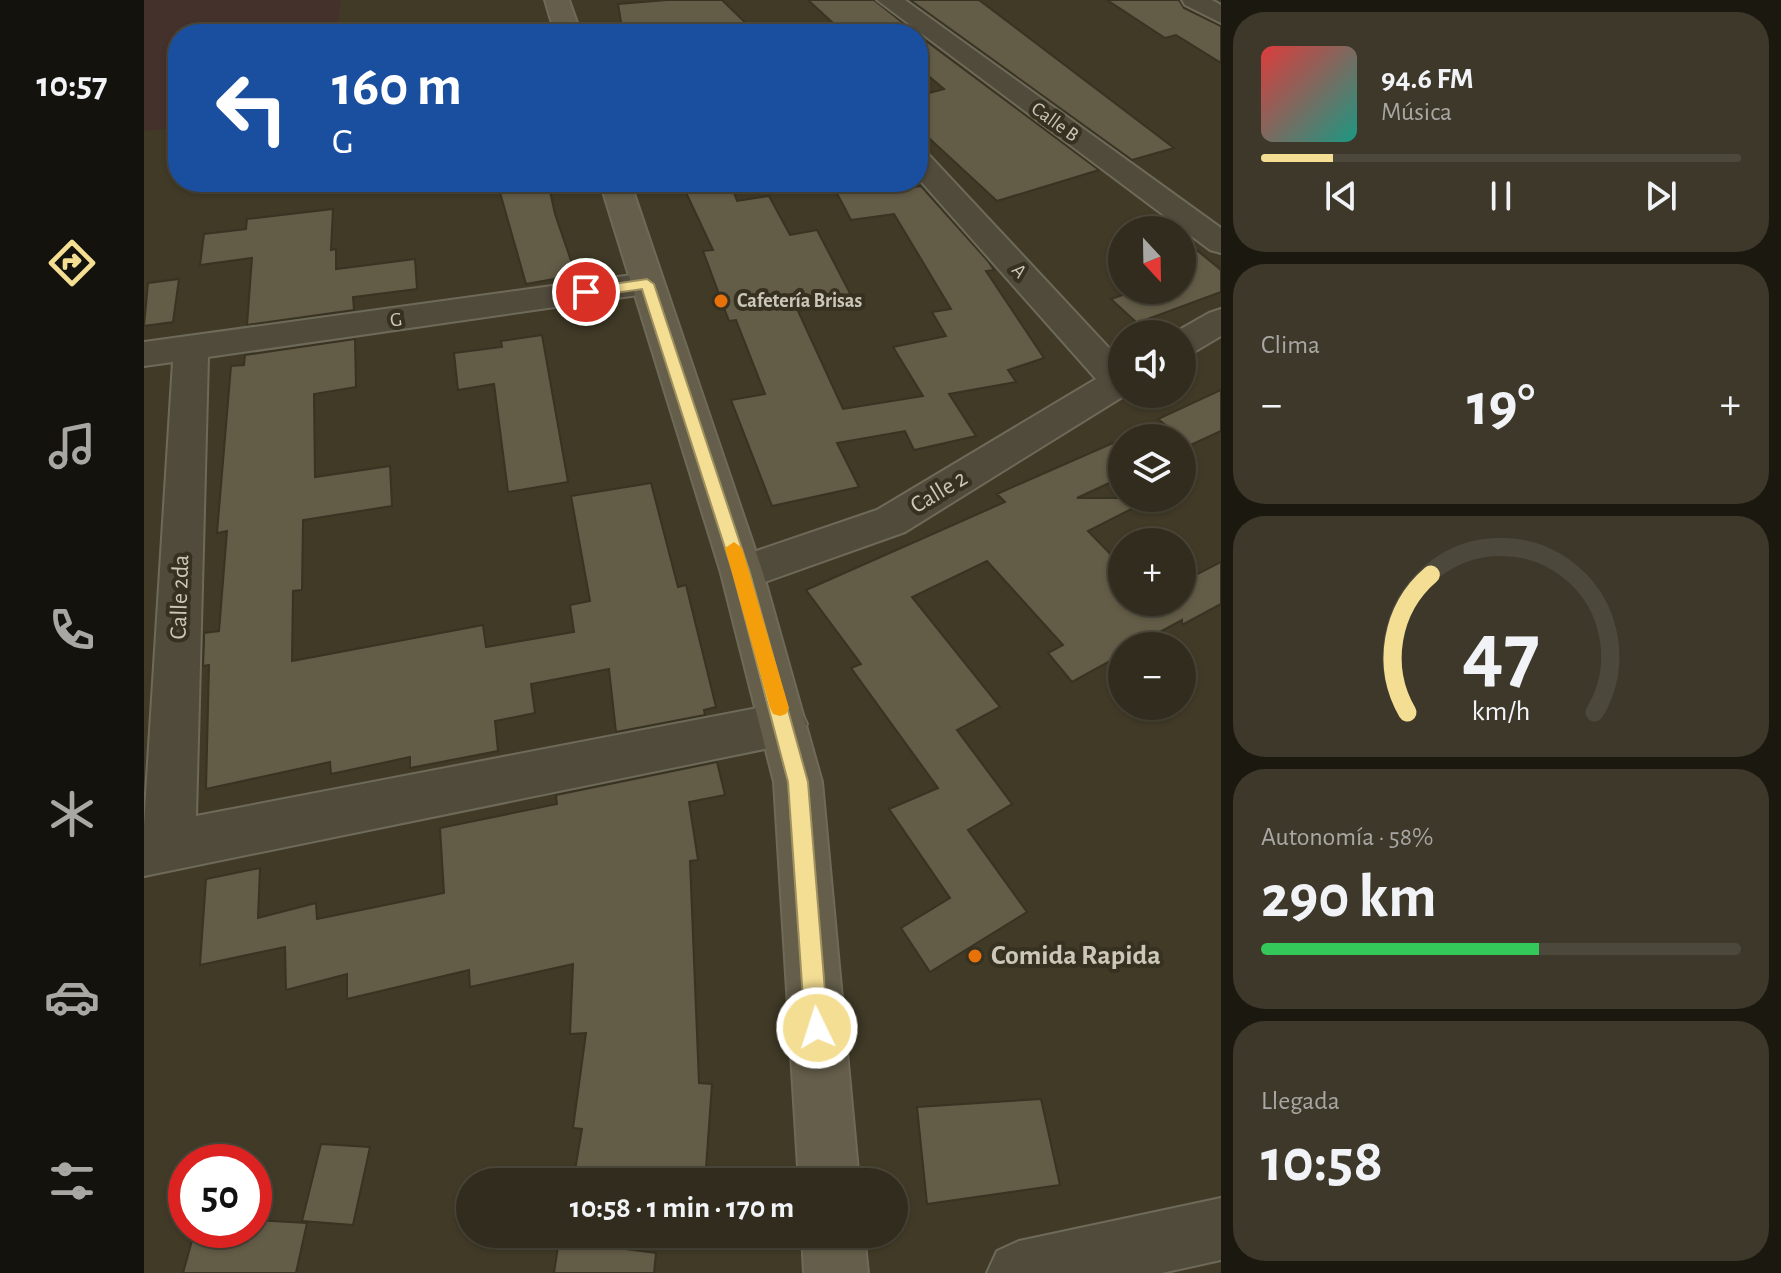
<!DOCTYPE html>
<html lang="es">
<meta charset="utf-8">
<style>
body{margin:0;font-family:"Alegreya Sans",sans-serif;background:#3d382a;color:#f1f3f6;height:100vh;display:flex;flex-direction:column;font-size:30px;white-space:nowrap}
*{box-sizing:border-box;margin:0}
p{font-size:26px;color:#a8a7a4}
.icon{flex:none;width:44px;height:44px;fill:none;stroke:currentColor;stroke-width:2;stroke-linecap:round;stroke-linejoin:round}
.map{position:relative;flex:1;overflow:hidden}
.side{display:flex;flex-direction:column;gap:12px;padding:12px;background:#1b1810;width:560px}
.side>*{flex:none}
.top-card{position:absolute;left:24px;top:24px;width:760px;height:168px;border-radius:32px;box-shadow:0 2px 6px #0004,0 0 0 2px #4c483b;background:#1a4fa0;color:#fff;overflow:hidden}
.needle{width:52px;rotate:158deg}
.tools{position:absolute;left:964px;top:216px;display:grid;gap:16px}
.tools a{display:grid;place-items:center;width:88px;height:88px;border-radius:50%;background:#312c1d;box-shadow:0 2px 6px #0004,0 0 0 2px #4c483b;font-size:40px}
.speed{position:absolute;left:24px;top:1144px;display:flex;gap:16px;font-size:40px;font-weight:700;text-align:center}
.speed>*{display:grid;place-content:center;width:104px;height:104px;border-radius:50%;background:#312c1d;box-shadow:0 2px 6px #0004,0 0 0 2px #4c483b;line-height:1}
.speed .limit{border:12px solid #d22;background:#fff;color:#111}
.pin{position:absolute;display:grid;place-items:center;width:68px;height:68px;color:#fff;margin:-34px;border:4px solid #fff;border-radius:50%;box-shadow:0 2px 8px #0007}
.me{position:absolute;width:88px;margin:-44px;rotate:356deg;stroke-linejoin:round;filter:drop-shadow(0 0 6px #0008)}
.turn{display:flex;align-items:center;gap:28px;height:168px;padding:0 32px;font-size:36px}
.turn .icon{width:104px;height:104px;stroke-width:2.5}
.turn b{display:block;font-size:56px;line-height:68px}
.big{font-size:60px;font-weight:700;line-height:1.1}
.side .widget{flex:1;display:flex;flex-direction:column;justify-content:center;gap:12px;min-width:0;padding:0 28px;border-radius:32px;background:#3d382a}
.side .dial{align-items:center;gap:0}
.dial svg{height:208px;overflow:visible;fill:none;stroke:#4c483b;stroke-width:7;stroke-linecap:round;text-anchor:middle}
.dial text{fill:#f1f3f6;stroke:none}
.song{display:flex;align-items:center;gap:24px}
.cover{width:96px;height:96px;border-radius:12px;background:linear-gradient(135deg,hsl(0 70% 55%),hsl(170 70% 35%))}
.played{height:8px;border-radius:4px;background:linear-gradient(90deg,#f4de94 15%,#4c483b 15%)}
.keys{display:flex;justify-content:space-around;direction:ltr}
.heat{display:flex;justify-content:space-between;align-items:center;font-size:44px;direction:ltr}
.charge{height:12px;border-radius:6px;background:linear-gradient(90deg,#34c759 58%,#4c483b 0)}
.trip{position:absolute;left:312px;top:1168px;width:452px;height:80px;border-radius:40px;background:#312c1d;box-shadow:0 2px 6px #0004,0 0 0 2px #4c483b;font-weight:700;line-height:80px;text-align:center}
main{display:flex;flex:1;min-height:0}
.tabs{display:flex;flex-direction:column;width:144px;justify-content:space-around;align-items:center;background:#14120c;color:#a8a7a4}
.tabs .icon{width:56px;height:56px}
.tabs .selected{color:#f4de94}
.tabs b{font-size:36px;color:#f1f3f6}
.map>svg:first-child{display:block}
</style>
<main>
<nav class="tabs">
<b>10:57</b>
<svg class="icon selected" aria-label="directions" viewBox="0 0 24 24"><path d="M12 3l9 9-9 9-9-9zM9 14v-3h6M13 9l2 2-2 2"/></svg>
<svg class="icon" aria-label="music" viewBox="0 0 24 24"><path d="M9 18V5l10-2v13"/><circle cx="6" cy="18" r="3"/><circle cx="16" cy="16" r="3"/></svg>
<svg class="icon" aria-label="phone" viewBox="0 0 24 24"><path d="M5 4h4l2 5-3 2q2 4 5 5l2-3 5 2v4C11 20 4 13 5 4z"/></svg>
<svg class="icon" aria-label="climate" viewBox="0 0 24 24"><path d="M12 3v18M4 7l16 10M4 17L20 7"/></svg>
<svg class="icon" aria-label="car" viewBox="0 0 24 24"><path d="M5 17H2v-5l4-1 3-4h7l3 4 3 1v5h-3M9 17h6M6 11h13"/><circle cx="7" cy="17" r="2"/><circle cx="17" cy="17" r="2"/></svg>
<svg class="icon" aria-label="filters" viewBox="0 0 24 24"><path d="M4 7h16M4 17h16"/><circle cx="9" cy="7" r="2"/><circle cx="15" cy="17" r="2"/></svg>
</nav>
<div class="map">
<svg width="1077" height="1273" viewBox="0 0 1077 1273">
<rect width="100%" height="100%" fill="#413a27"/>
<!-- green -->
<path fill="#44312b" d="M0 0H197L192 34H34V128L0 131Z"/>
<!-- building -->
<g fill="#635c47" stroke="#383322" stroke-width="2">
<path d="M523 0H578L613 34H479L474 4Z"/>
<path d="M664 0H730L773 34H701Z"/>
<path d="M766 0H835L1030 148 988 160Z"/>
<path d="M963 0H1035L1040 8 1077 26V63L1032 35 1021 38Z"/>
<path d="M774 35 955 170 853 201 774 128V96L800 89 774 67Z"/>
<path d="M353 182H404L411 214 432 275 382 284Z"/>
<path d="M537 182H586L593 201 625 196 646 235 673 230 708 297 657 305 659 310 654 311 699 409 779 396 749 347 802 336 788 312 807 309 750 214 707 220 687 182H731L737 192 777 186 844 261 850 270 842 271 900 358 864 370 872 382 805 394 832 436 770 450 761 431 693 443 715 487 628 506 587 400 621 394 592 320 585 321 559 251 569 250Z"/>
<path d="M189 209 187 250 192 249V269L271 259 273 289 209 297 210 310 103 325 108 258 56 265 60 234 102 229 103 219Z"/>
<path d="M1038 238 1077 270V292L993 323 967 299 993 290H1038Z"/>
<path d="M35 279 29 322 0 326 4 283Z"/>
<path d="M398 335 424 482 364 492 350 384 314 390 310 353 358 347 357 341Z"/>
<path d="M211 339 212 387 170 394 171 477 246 466 248 506 159 520 158 590 149 591 148 661 339 625 342 647 430 632 426 605 446 601 427 496 507 483 534 587 542 585 572 707 560 710 561 715 472 732 465 669 387 684 391 713 351 721 354 751 266 768V757L187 774 186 762 62 789 65 665 59 666 60 641V633L75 631 83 531 73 533 87 366 100 365 101 355Z"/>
<path d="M1077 390V431L1038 449V438L1014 419Z"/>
<path d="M978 439V477L933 498H1009L944 531 978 566V602H1038V582L1077 562V604L1038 625V620L990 646H978V653L968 660 928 682 904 653 919 645 843 561 768 597 856 707 813 730 868 804 824 830 883 912 786 972 757 928 806 898 745 809 794 788 707 668 717 664 662 590 861 502 853 494Z"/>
<path d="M573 762 581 795 545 802 554 860 546 861 555 1083 568 1084 561 1182H429L438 1129 429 1128 442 1033 426 1034 429 964 326 987 325 970 203 999V974L142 990 141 947 56 965 62 879 116 868 114 918 172 903 173 919 300 893 296 828 413 804 412 795Z"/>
<path d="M897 1099 916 1185 783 1204 773 1107Z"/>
<path d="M177 1144 226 1147 209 1225 158 1221Z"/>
<path d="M110 1220 163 1223 152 1273H39L51 1230H110Z"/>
<path d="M415 1240 512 1253 510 1273H410Z"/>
</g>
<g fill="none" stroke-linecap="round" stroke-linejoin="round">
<defs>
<g id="street">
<path d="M733 0H761L1077 228V253L1066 250Z"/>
<path d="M1038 0H1068L1077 5V23L1041 5Z"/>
<path d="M774 151 784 154 978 362V394H983L761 532 598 590 583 585 577 573 583 561 733 510 952 379 774 178Z"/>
<path d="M503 273 515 276 520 284 515 292 64 357 52 816 640 703 656 709 663 724 656 739 640 745 0 876V826L29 362 0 366V342Z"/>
<path d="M1077 309V336L1050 352 1038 356V334H1028L1065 313Z"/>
<path d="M1077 1198V1260L1018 1273H843L853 1251 875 1241Z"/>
</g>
<g id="secondary">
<path d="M401 0H425L437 34H411Z"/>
<path d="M456 182H486L619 573 678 782 715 1182H655L630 782 577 573Z"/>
<path d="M658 1234H720L724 1273H660Z"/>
</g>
</defs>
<!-- street casing -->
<use href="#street" stroke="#6e6a5a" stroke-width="4"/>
<!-- secondary casing -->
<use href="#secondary" stroke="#6e6a5a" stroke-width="4"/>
<!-- street -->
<use href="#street" fill="#514b3c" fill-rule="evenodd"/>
<!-- secondary -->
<use href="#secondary" fill="#645e4a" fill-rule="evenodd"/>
</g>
<!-- route -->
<path fill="#f4de94" stroke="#9f9060" stroke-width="2" d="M503 279 510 284 606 573 664 782 684 1028 681 1036 673 1040 665 1036 661 1028 644 782 589 573 498 289 442 297 435 292 442 288Z"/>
<!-- slow -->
<path fill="#f59e0b" d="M590 542 598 548 645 708 642 714 636 716 629 714 626 708 581 548Z"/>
<!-- markers -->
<g fill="#e8710a" stroke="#363120" stroke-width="3">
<circle cx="577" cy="301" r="8"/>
<circle cx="831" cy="956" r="8"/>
</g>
<g text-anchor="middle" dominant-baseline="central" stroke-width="8" stroke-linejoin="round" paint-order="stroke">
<!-- far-street labels -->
<g font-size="20" fill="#cbc7b9" stroke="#363120">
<text transform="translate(911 122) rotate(36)">Calle B</text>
<text transform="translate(875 271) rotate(48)">A</text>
<text transform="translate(252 320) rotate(-8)">G</text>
</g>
<!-- far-poi labels -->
<g font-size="20" font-weight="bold" fill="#cbc7b9" stroke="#363120" text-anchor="start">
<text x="593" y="301">Cafetería Brisas</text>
</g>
<!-- street labels -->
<g font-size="24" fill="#cbc7b9" stroke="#363120">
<text transform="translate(795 492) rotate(-31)">Calle 2</text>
<text transform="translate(36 597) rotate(-88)">Calle 2da</text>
</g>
<!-- near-poi labels -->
<g font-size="28" font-weight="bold" fill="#cbc7b9" stroke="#363120" text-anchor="start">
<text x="847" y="956">Comida Rapida</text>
</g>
</g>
</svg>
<div class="tools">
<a><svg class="needle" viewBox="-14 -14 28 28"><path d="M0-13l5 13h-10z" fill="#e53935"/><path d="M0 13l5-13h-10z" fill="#a8a7a4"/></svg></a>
<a><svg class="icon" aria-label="sound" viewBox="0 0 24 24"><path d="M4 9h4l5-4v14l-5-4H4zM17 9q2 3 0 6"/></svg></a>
<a><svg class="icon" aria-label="layers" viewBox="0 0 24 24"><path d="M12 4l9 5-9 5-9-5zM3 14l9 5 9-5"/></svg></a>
<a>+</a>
<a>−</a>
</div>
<div class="speed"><div class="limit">50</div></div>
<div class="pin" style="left:442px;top:292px;background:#d93025"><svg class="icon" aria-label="arrive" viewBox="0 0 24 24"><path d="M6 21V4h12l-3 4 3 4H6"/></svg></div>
<svg class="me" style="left:673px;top:1028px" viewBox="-20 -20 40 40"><circle r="17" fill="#f4de94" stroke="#fff" stroke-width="3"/><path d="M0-11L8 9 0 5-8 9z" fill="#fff"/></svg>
<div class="trip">10:58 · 1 min · 170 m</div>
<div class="top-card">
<div class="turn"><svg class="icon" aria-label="left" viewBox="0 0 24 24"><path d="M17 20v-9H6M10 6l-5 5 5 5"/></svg><div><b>160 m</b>G</div></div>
</div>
</div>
<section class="side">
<div class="widget">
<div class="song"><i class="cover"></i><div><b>94.6 FM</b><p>Música</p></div></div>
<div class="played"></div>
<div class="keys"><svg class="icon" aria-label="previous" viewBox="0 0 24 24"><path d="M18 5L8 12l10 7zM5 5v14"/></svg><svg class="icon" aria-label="pause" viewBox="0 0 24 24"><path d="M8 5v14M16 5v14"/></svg><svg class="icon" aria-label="next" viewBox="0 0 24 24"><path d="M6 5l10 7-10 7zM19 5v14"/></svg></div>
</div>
<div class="widget"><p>Clima</p>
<div class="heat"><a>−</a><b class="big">19°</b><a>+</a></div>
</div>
<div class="widget dial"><svg viewBox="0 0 100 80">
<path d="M14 69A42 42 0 1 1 86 69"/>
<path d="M14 69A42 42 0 0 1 23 16" stroke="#f4de94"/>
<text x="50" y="56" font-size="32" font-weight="700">47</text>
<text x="50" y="72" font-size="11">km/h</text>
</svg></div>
<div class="widget"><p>Autonomía · 58%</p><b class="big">290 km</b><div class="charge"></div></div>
<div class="widget"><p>Llegada</p><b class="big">10:58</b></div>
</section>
</main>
